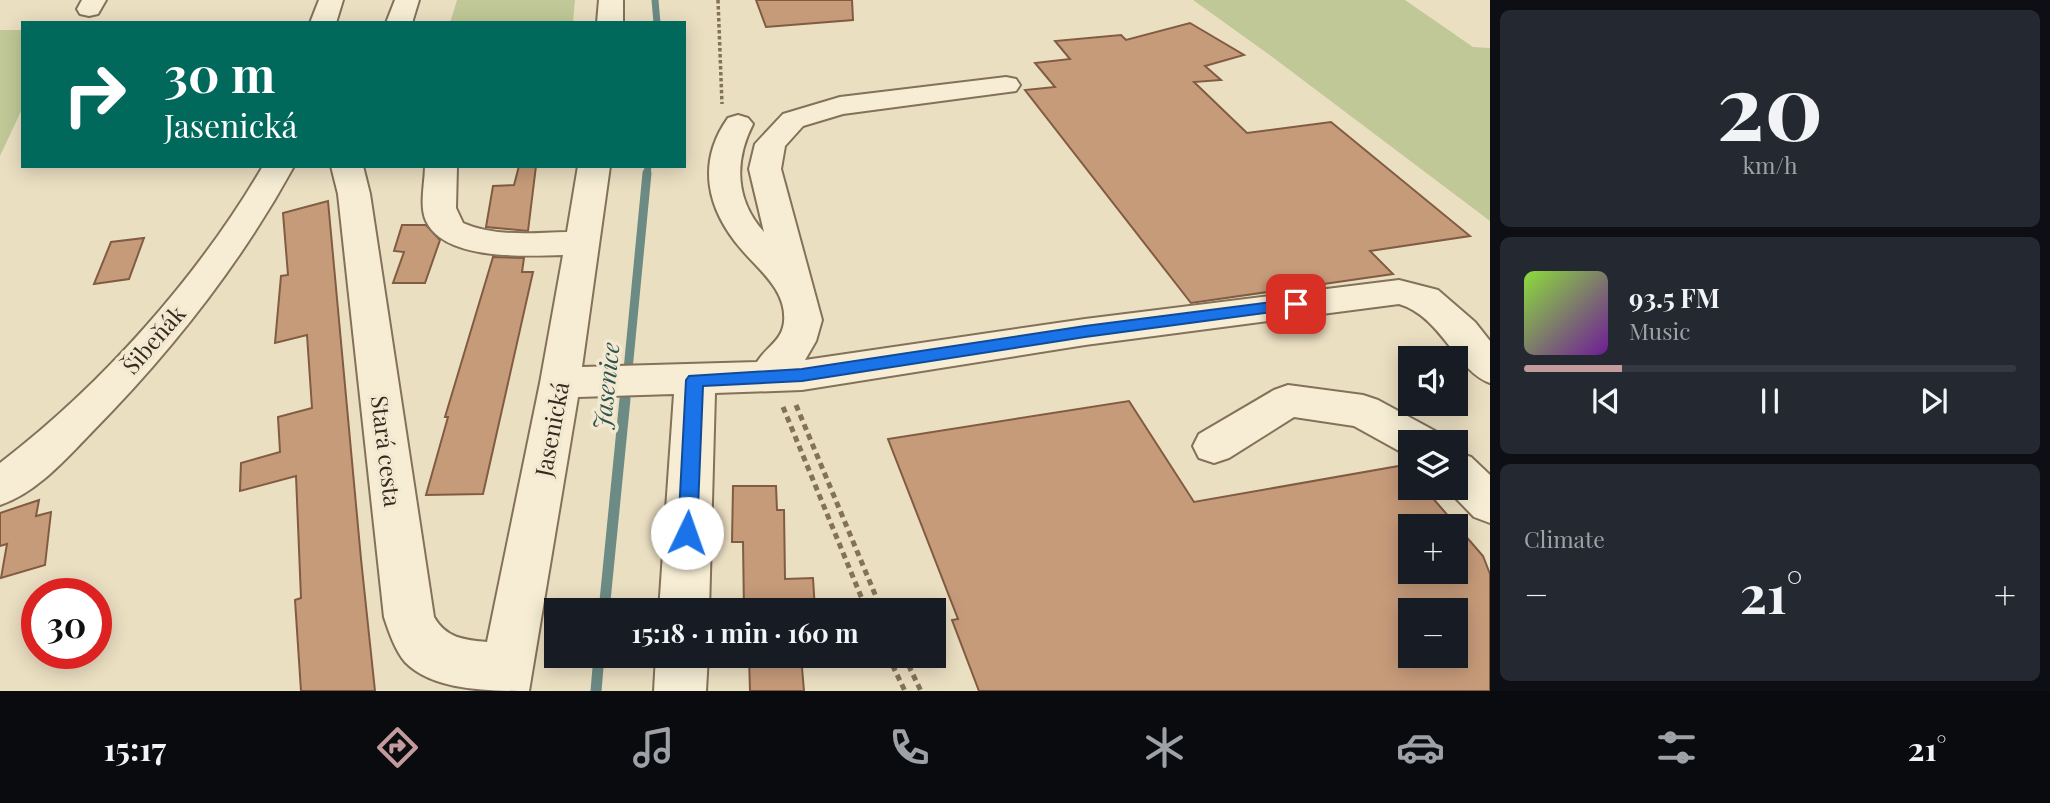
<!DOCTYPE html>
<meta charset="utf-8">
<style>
body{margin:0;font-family:"Playfair Display",serif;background:#242831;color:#f1f3f6;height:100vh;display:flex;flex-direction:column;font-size:26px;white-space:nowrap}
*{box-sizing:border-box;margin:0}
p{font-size:23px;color:#9ea1a6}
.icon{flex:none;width:38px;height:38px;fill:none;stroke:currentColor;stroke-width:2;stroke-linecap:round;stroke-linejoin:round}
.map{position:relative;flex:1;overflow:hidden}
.details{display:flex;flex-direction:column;gap:10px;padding:10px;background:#0d0f14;width:560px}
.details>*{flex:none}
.top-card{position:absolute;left:21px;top:21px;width:665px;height:147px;border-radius:0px;box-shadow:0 4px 18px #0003;background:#00695c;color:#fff;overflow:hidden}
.buttons{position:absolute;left:1398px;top:346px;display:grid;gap:14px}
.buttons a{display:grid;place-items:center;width:70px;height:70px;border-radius:0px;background:#171b24;box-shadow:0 4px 18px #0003;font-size:35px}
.speed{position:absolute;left:21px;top:578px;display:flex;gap:14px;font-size:35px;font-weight:700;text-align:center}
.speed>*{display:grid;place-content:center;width:91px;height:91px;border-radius:50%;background:#171b24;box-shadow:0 4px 18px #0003;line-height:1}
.speed .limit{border:10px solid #d22;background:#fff;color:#111}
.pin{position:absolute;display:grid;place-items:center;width:60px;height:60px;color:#fff;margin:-30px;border-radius:14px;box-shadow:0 4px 10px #0006}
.me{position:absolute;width:77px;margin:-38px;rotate:3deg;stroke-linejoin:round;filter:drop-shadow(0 0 5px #0008)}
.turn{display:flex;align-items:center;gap:24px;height:147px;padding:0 28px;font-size:32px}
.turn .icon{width:91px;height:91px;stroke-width:2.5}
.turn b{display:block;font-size:49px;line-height:60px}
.big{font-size:52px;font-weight:700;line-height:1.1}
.details .tile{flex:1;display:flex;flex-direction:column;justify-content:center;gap:10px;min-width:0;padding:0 24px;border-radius:10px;background:#242831}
.details .dial{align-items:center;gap:0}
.dial b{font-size:91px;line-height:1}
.song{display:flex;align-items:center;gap:21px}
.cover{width:84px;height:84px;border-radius:10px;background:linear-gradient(135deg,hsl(90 70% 55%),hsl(280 70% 35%))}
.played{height:7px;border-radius:4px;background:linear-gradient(90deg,#c49b9c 20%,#363941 20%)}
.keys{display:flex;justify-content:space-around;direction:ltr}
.heat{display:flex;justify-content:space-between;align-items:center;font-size:38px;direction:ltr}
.trip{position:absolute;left:544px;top:598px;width:402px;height:70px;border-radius:0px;background:#171b24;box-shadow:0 4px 18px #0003;font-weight:700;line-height:70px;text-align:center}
.menu{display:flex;height:112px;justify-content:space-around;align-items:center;background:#090b0e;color:#9ea1a6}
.menu .icon{width:49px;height:49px}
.menu .active{color:#c49b9c}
.menu b{font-size:32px;color:#f1f3f6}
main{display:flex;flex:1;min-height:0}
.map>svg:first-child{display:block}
</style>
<main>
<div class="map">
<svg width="1490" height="691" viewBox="0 0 1490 691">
<rect width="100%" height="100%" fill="#ebdfc2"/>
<!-- green -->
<g fill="#c1c897">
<path d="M457 0H575L573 23H450Z"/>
<path d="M1193 0H1405L1473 47 1490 48V221L1271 56Z"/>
<path d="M0 30H23V107L0 156Z"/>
</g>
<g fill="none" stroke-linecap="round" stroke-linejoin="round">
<!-- stream-far2 -->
<g stroke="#6c8b84" stroke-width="7">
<path d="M655 0 657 23"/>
<path d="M647 175 648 166"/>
</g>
<!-- stream-far1 -->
<path stroke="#6c8b84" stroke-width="9" d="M625 401 647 173"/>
<!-- stream -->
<g stroke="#6c8b84" stroke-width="11">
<path d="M604 611 625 399"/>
<path d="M596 691 599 656"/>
</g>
</g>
<!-- building -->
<g fill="#c69b7a" stroke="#815c42" stroke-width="2" fill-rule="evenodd">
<path d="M756 0H852L853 20 766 27Z"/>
<path d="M1190 23 1244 55 1205 66 1221 80 1194 82 1247 133 1331 122 1470 236 1370 251 1393 274 1191 303 1025 90 1055 87 1035 63 1070 59 1055 41 1121 35 1126 40Z"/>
<path d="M519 166H536L528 231 486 227 493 186 514 185Z"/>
<path d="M328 201 361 559 375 691H301L295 600 301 598 296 476 240 491 241 463 280 452 278 417 312 408 307 335 275 343 281 276 288 275 283 213Z"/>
<path d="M402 225H426L440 240 425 283H393L404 252 394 251Z"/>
<path d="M144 238 129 279 94 284 111 242Z"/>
<path d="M493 257 524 258 522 272H533L483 494 426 495 448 417H445Z"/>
<path d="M1129 401 1194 502 1410 464V488H1424L1483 556 1490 574V691H979L952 620 958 619 888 439ZM1410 527H1456V572H1410ZM1410 611H1456V656H1410Z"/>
<path d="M733 486H776L777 510H784L785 579 813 578 815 610 744 611 743 542H732Z"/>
<path d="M39 500 36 516 51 512 45 565 1 578 7 544 0 546V513Z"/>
<path d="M749 656H801L804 691H750Z"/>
</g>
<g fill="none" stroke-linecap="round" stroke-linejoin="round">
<defs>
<g id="minor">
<path d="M82 0H106L98 14 89 16 80 14 77 9Z"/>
<path d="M319 0H343L336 23H310Z"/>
<path d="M395 0H419L412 23H386Z"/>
<path d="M599 0H623V23H597Z"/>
<path d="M1006 77 1016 79 1020 85 1016 91 843 114 803 126 785 146 781 169 822 320 816 341 805 360 1085 319 1399 280 1438 290 1475 322 1490 341V383C1457 372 1441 316 1399 304L1085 345 802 390 715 393 709 611H659L674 394 578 397 529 691C491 691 433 691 405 662 395 650 389 632 384 617L338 194 331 166H363L370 194 434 617C446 638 464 640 487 642L540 383 563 255C525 256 445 261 426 221 419 205 425 183 425 166H457L456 208 463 223C495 237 533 233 567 232L578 166H610L582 367 757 362C766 347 782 341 784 322 787 291 760 271 742 250 707 210 696 163 728 118L738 115 748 118 753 124C734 161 735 200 764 232L749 169 755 144 783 114 840 97Z"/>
<path d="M263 166H294C240 265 170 353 91 433 65 460 36 493 0 505V463C102 385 198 277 263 166Z"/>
<path d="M1288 385 1363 395 1378 400 1435 431 1441 443H1410V457L1354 426 1294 417 1229 458 1214 463 1199 458 1193 446 1199 434 1274 390Z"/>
<path d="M1456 452 1471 457 1490 475V523L1474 517 1446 488H1456Z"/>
<path d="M656 656H708L706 691H654Z"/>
</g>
</defs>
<!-- minor casing -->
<use href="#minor" stroke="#83715a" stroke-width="4"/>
<!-- path-far1 -->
<path stroke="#83715a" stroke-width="3.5" stroke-dasharray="3.5 2.5" stroke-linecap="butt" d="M718 0 722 104"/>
<!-- path -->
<g stroke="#83715a" stroke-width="5" stroke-dasharray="6 4.5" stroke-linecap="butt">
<path d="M796 405 882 611"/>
<path d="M783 407 867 611"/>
<path d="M888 656 905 691"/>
<path d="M904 656 921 691"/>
</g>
<!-- minor -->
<use href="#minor" fill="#f6edd4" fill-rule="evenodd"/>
</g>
<!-- route -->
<path fill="#1a73e8" stroke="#114b97" stroke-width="2" d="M1296 299 1304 304 1302 308 1085 337 802 381 703 386 697 533 694 539 687 542 680 539 678 533 686 380 689 376 802 369 1085 326Z"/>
<g text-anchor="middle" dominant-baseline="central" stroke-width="7" stroke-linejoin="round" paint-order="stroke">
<!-- street labels -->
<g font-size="23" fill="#34291e" stroke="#f3e9d1">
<text transform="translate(153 339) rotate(-49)">Šibeňák</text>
<text transform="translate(551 429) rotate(-79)">Jasenická</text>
<text transform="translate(387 451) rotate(83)">Stará cesta</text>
</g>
<!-- water labels -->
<g font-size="24" font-style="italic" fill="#2e5351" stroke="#f3e9d1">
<text transform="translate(605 386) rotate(-84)">Jasenice</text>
</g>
</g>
</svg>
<div class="buttons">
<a><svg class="icon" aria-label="sound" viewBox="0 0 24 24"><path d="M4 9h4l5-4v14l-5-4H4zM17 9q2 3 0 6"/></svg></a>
<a><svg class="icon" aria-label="layers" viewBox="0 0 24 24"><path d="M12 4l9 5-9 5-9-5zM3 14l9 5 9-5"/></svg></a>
<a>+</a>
<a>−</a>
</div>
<div class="speed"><div class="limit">30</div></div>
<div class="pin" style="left:1296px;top:304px;background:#d93025"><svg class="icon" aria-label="arrive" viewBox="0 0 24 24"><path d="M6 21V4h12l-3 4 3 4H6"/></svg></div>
<svg class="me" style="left:687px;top:533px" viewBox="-20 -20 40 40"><circle r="19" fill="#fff"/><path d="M0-13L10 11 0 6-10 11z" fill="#1a73e8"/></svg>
<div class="trip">15:18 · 1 min · 160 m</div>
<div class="top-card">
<div class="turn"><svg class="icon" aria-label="right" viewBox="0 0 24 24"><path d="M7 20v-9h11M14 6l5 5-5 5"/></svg><div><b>30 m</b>Jasenická</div></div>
</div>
</div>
<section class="details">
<div class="tile dial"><b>20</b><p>km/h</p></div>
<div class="tile">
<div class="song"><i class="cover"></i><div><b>93.5 FM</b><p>Music</p></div></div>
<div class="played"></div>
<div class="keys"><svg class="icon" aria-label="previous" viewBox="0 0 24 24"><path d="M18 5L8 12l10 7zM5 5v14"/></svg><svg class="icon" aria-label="pause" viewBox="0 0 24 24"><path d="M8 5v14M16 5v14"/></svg><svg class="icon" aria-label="next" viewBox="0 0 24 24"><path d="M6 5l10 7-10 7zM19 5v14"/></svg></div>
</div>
<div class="tile"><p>Climate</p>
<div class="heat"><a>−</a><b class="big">21°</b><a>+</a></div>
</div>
</section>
</main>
<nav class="menu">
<b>15:17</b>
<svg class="icon active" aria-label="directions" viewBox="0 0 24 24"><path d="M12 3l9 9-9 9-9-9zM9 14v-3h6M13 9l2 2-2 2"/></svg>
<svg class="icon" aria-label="music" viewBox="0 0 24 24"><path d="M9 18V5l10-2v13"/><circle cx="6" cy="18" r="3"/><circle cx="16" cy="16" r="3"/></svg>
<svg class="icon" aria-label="phone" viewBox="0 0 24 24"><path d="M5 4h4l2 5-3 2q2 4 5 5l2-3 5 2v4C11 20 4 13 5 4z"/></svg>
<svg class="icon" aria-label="climate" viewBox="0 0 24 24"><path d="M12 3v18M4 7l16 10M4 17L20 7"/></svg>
<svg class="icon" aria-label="car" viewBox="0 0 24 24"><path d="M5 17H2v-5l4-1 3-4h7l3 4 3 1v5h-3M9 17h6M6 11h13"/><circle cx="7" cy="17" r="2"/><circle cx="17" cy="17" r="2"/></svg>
<svg class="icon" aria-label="filters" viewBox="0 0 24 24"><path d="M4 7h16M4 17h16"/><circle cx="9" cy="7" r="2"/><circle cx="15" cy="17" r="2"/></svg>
<b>21°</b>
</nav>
